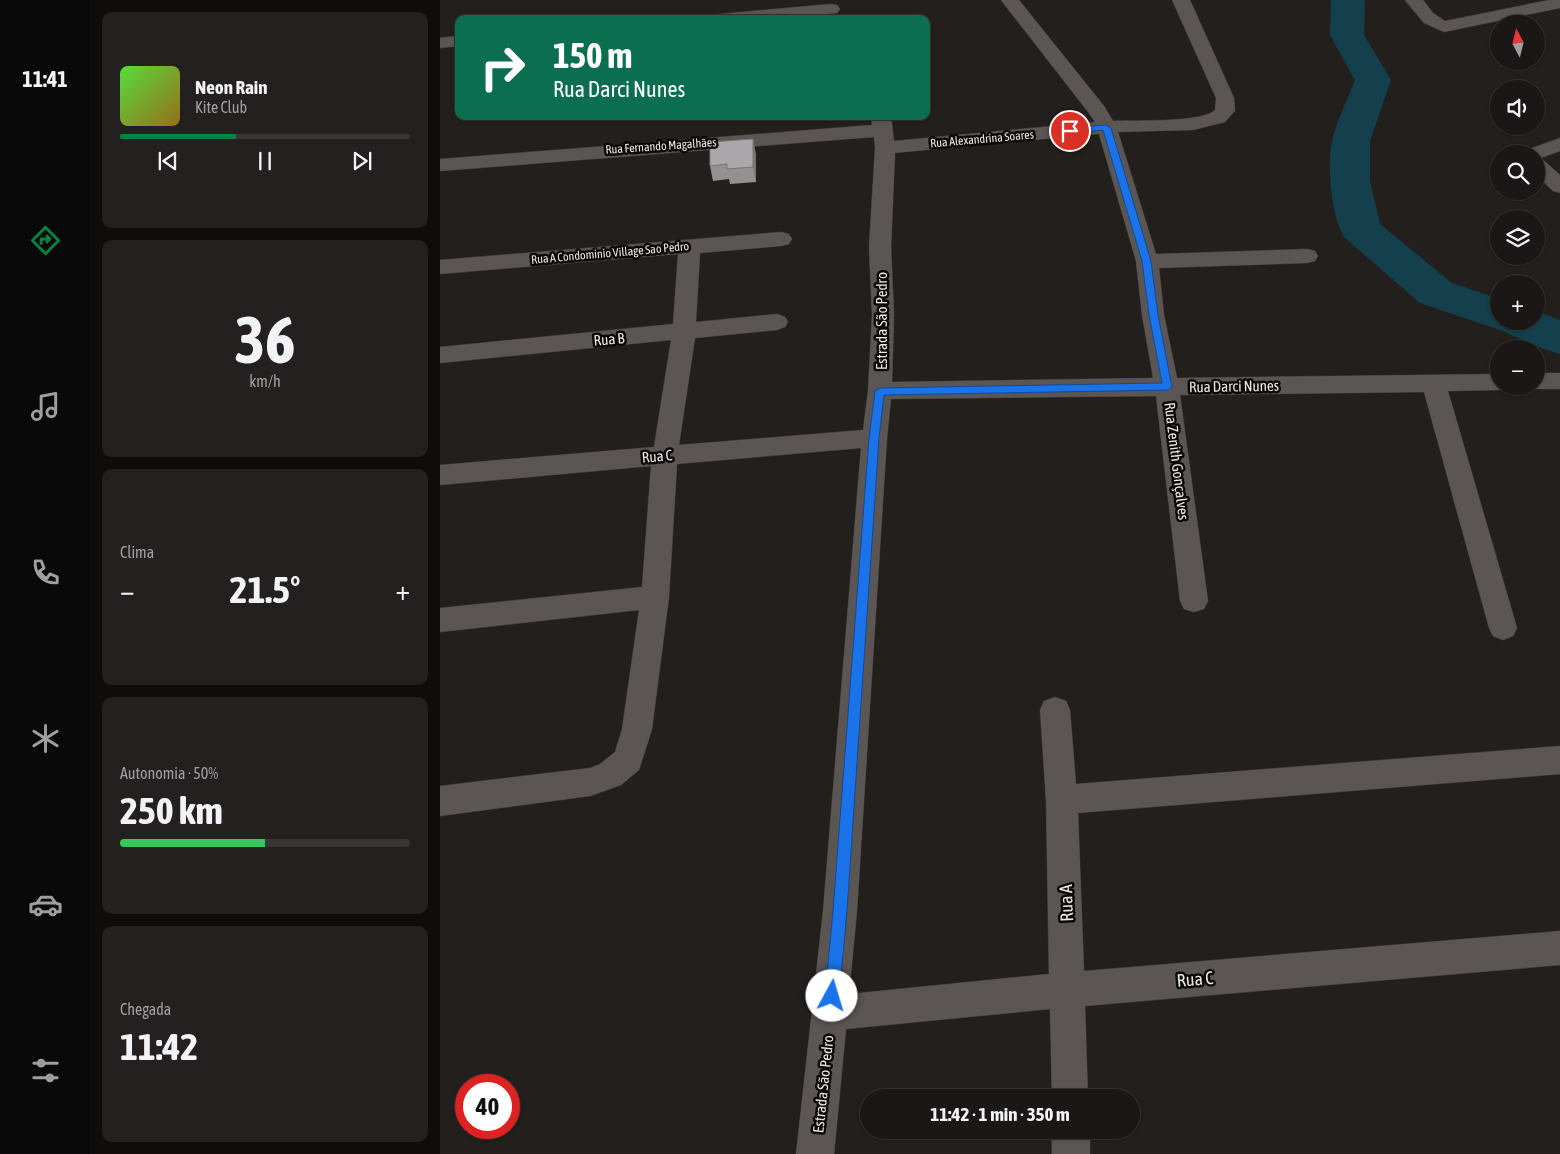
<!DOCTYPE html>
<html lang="pt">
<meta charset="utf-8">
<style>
body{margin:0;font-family:"Asap Condensed",sans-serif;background:#23201f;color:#f1f3f6;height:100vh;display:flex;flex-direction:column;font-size:19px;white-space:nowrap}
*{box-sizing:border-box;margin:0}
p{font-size:16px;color:#9f9fa1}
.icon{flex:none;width:28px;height:28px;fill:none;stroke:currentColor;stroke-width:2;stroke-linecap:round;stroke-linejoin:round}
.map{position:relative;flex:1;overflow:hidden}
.details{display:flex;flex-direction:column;gap:12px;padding:12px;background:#0e0d0c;width:350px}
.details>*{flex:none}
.banner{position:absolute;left:15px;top:15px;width:475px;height:105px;border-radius:10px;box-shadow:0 1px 4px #0004,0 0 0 1px #383635;background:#0b6e4f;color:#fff;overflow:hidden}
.needle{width:32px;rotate:353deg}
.tools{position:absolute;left:1050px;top:15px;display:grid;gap:10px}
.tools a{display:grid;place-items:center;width:55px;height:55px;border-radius:50%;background:#1a1716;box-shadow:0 1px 4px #0004,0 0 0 1px #383635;font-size:25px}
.speed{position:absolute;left:15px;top:1074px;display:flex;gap:10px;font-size:25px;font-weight:700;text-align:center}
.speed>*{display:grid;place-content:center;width:65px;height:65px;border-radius:50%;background:#1a1716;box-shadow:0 1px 4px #0004,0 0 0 1px #383635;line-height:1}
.speed .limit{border:8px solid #d22;background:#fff;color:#111}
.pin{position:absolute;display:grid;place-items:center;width:42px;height:42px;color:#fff;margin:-21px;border:2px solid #fff;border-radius:50%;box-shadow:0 1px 5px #0007}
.me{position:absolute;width:55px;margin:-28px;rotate:6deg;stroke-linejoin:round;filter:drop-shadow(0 0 4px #0008)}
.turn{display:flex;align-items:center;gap:18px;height:105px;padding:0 15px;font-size:22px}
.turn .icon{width:65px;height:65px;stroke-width:2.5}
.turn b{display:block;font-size:35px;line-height:42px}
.big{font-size:38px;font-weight:700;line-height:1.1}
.details .tile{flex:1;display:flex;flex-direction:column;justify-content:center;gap:8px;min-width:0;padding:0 18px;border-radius:10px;background:#23201f}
.details .dial{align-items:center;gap:0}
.dial b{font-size:65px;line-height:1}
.song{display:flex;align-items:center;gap:15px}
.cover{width:60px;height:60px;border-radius:8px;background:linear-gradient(135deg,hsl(110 70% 55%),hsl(40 70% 35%))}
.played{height:5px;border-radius:2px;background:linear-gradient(90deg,#0b8043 40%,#383635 40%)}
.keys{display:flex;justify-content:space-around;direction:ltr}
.heat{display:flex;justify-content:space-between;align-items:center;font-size:28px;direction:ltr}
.charge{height:8px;border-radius:4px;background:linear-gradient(90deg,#34c759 50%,#383635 0)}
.trip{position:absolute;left:420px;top:1089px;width:280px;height:50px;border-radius:25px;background:#1a1716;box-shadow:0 1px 4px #0004,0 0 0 1px #383635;font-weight:700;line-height:50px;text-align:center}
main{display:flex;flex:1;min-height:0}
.tab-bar{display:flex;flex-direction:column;width:90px;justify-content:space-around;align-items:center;background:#0a0909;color:#9f9fa1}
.tab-bar .icon{width:35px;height:35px}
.tab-bar .selected{color:#0b8043}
.tab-bar b{font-size:22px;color:#f1f3f6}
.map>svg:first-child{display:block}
</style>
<main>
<nav class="tab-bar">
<b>11:41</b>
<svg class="icon selected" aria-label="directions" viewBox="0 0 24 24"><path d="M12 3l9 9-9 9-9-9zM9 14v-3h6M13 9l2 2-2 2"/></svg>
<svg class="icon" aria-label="music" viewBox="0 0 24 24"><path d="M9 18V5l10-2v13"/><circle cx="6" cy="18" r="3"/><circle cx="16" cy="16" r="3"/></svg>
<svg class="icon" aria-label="phone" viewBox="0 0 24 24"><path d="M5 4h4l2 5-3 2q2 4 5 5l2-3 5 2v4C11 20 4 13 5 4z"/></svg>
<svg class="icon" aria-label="climate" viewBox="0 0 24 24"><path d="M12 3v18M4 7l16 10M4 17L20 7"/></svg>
<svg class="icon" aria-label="car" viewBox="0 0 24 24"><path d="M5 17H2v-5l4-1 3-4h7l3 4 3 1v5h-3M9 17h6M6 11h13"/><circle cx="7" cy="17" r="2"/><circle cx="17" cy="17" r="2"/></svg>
<svg class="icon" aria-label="filters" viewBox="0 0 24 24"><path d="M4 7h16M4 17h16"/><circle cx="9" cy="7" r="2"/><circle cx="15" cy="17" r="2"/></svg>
</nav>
<section class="details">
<div class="tile">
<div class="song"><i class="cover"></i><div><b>Neon Rain</b><p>Kite Club</p></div></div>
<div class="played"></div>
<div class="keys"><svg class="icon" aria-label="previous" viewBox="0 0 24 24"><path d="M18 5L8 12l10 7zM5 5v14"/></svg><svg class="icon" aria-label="pause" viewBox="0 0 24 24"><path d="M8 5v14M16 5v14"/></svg><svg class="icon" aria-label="next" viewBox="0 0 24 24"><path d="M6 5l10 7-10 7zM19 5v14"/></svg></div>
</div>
<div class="tile dial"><b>36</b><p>km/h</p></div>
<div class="tile"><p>Clima</p>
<div class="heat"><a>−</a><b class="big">21.5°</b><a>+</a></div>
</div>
<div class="tile"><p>Autonomia · 50%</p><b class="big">250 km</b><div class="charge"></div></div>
<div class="tile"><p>Chegada</p><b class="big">11:42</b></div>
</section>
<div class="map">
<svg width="1120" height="1154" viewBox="0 0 1120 1154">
<rect width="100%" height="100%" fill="#231f1d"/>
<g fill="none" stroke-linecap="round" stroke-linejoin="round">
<!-- river -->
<path fill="#13404c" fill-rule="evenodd" d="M891 0H925L924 35 951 80 930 141V181L940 224 1012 283 1059 299V321H1096V311L1120 320V354L1104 349 1060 330 980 303 905 238C891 217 887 167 892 141 896 122 908 99 915 80L890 35Z"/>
<defs>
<g id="minor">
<path d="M561 0H579L664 106 673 121C694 120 762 123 775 110L776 98 732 0H750L794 98 795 111 785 122 753 130 678 132 716 254 867 249 875 251 878 256 875 261 867 263 719 268 724 315 737 378 1059 374V386H1069L1067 388 1059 390 1008 391 1077 628 1073 636 1063 640 1053 636 1049 628 984 392 740 395 768 601 764 609 754 612 744 609 740 601 716 396 451 399 447 438 417 911 409 994 609 974 606 800 600 710 604 701 615 697 626 701 630 710 636 784 1120 746V774L638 813 644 971 1120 931V965L645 1006 648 1098H612L610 1009 406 1029 394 1154H356L383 911 421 448 237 464 229 597 212 729 199 770 181 785 150 796 0 816V786L150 768 160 764 175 752 182 729 199 610 0 632V608L202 587 211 466 0 485V465L214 447 231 340 0 363V347L233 324 238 254 0 274V260L341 232 349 234 352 239 349 244 341 246 260 253 256 322 337 314 345 317 348 322 345 327 337 330 255 338 239 445 423 430 428 391 432 315 429 247 435 148 434 137 0 171V159L432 125 431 116H451L454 141 655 122 648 112ZM659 134 696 261 702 315 713 378 452 382 454 315 451 247 455 153Z"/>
<path d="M965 0H983L993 13 1005 21 1109 0H1120V8L1004 32 984 23Z"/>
<path d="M391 4 397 5 400 9 397 13 341 19H271L274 15 280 14Z"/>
<path d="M19 36V46L0 48V38Z"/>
<path d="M1120 138V151L1101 158 1120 175V193L1113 191 1096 175V154H1084L1087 150Z"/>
<path d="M1096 373H1120V389H1096L1088 387 1096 386Z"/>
<rect x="612" y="1130" width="38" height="24"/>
</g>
</defs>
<!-- minor casing -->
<use href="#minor" stroke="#3d3a38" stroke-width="1"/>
<!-- minor -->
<use href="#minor" fill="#5b5654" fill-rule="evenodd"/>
</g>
<!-- wall -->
<path fill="#949092" d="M316 154V182L290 184 289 179 273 181 270 166Z"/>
<!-- shaded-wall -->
<path fill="#787577" d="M313 139 316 154V182L313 167Z"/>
<!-- building -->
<path fill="#aca7aa" stroke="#787577" d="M313 139V167L287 169V164L270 166V142Z"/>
<!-- route -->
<path fill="#1a73e8" stroke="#114b97" d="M666 125 671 128 711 261 718 315 732 387 728 390 444 395 439 438 407 911 399 996 397 1001 392 1003 387 1001 385 996 393 911 429 438 435 391 440 388 722 383 709 315 702 261 663 130 630 133 626 131 630 128Z"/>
<g text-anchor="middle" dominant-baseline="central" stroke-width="5" stroke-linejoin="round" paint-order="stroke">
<!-- far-street labels -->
<g font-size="12" fill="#ebe8e7" stroke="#0b0908">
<text transform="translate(542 139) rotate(-5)">Rua Alexandrina Soares</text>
<text transform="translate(221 146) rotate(-4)">Rua Fernando Magalhães</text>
<text transform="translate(170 253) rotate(-5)">Rua A Condominio Village Sao Pedro</text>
</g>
<!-- street labels -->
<g font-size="15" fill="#ebe8e7" stroke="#0b0908">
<text transform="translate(441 321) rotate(-90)">Estrada São Pedro</text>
<text transform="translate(169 339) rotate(-5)">Rua B</text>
<text transform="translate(794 386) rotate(-1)">Rua Darci Nunes</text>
<text transform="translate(217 456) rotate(-5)">Rua C</text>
<text transform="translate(737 461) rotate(83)">Rua Zenith Gonçalves</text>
<text transform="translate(383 1084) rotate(-84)">Estrada São Pedro</text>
</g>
<!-- near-street labels -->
<g font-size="18" fill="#ebe8e7" stroke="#0b0908">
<text transform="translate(626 903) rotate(-92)">Rua A</text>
<text transform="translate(755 979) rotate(-5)">Rua C</text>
</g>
</g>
</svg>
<div class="tools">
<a><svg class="needle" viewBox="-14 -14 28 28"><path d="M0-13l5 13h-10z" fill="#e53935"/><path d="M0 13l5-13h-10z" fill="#9f9fa1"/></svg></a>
<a><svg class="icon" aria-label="sound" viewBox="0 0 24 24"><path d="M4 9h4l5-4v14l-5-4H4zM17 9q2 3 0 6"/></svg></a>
<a><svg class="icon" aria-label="search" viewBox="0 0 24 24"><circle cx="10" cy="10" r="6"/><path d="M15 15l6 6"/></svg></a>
<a><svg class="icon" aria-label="layers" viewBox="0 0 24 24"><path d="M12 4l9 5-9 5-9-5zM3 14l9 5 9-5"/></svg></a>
<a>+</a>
<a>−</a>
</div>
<div class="speed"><div class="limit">40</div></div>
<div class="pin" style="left:630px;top:131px;background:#d93025"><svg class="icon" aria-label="arrive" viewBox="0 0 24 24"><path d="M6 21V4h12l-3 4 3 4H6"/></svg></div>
<svg class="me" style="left:392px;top:996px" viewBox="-20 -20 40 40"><circle r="19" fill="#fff"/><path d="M0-13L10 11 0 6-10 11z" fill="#1a73e8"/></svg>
<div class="trip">11:42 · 1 min · 350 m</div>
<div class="banner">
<div class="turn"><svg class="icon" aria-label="right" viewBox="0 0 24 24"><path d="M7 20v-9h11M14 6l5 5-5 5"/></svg><div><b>150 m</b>Rua Darci Nunes</div></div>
</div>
</div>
</main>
